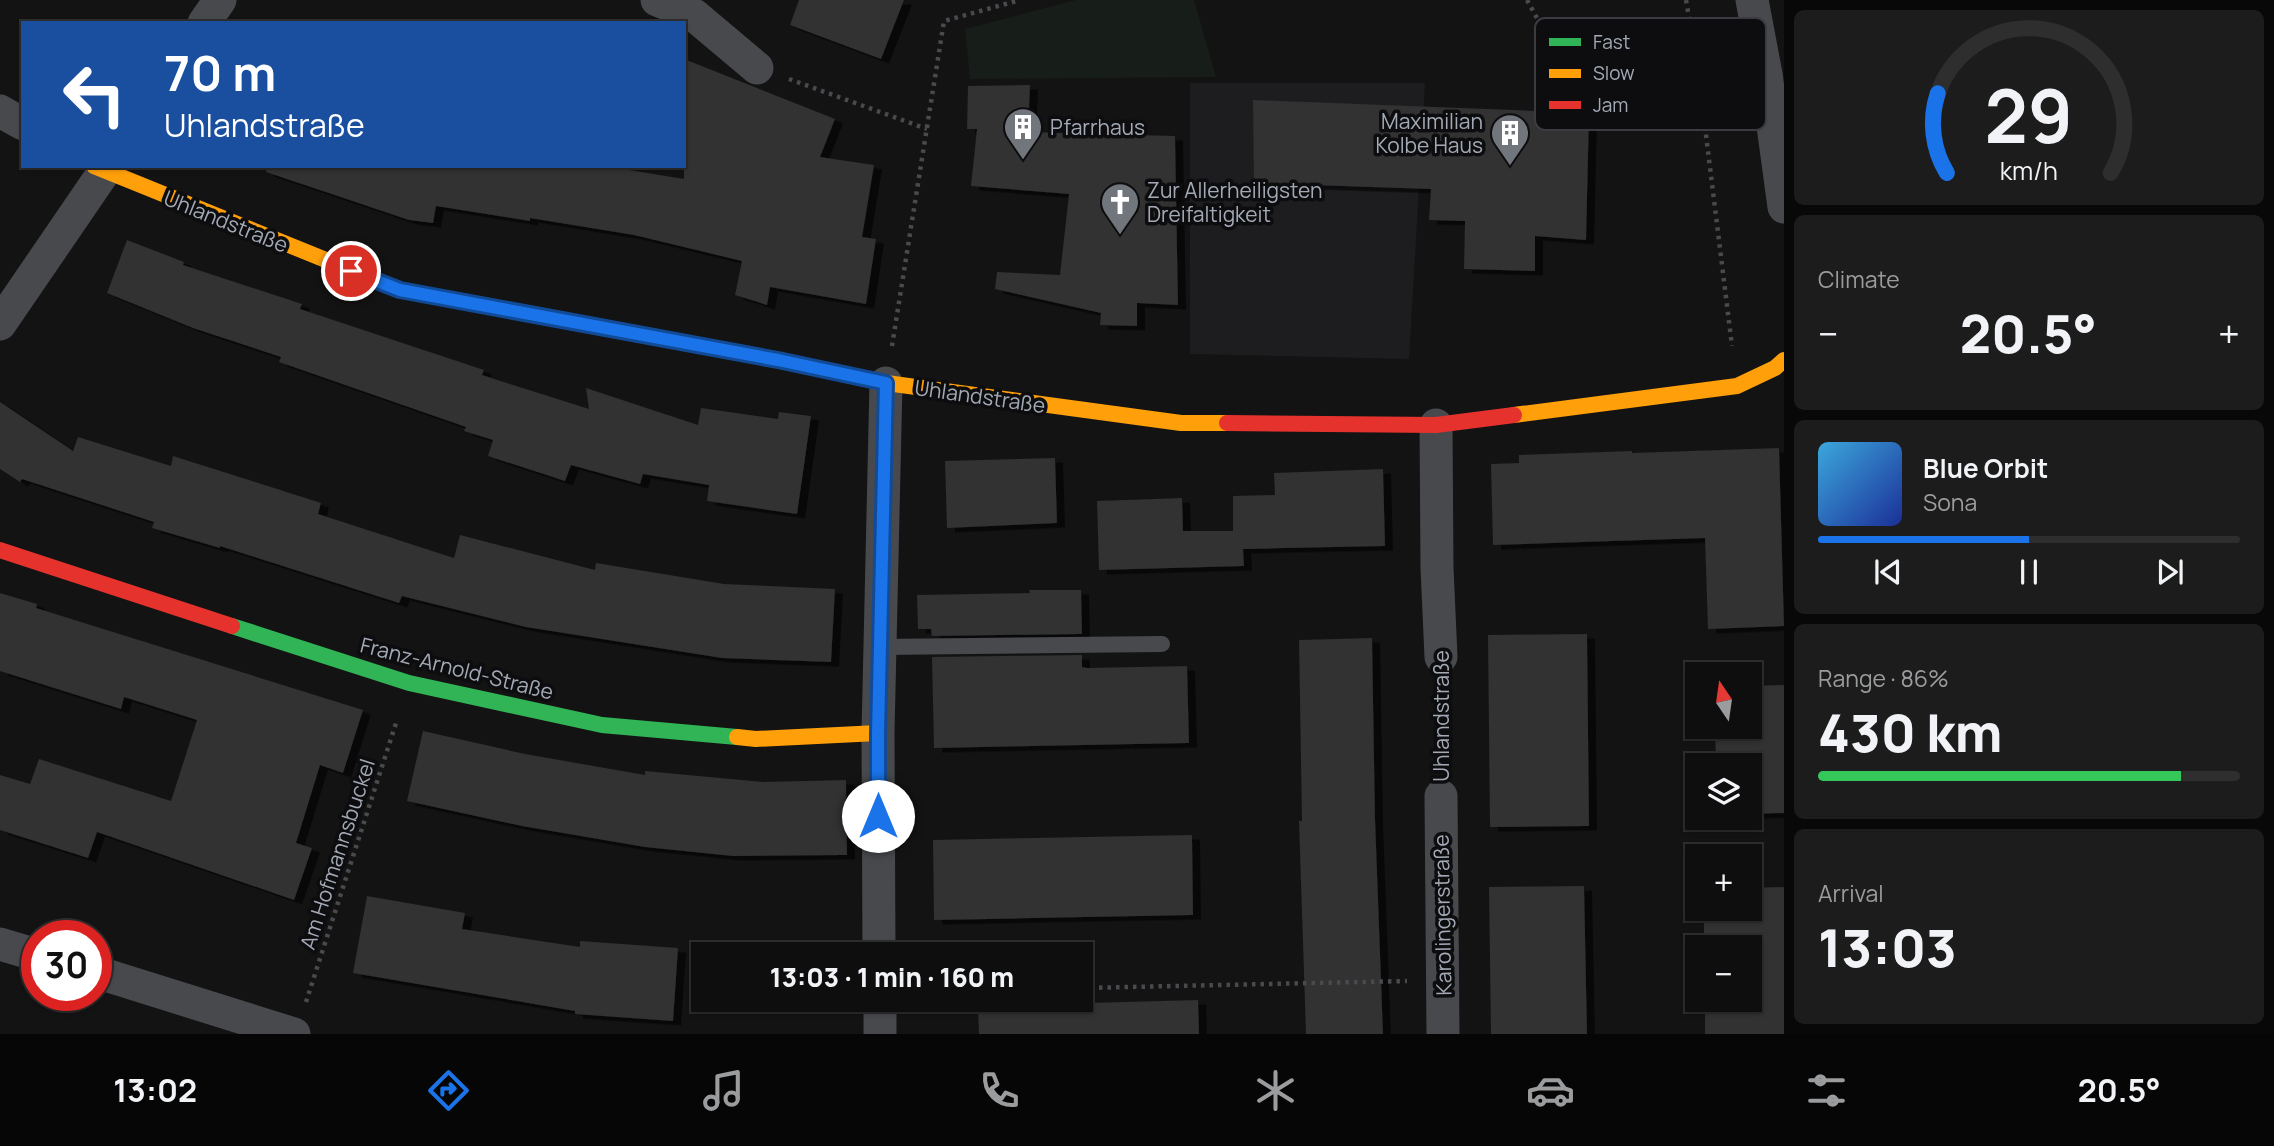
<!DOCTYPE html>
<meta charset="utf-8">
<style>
body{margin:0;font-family:Manrope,sans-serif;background:#1c1c1c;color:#f1f3f6;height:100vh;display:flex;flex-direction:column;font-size:26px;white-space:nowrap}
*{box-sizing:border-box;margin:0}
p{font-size:23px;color:#9b9c9e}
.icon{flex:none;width:38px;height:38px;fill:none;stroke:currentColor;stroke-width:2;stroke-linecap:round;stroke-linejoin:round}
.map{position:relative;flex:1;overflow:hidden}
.details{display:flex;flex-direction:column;gap:10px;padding:10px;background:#080808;width:490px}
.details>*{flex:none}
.hud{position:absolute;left:21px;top:21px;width:665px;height:147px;border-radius:0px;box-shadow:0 2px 5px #0004,0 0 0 2px #2e2e2e;background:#1a4fa0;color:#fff;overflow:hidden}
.needle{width:46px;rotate:347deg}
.buttons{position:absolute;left:1685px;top:662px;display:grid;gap:14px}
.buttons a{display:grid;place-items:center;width:77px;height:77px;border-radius:0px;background:#0e0e0e;box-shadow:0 2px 5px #0004,0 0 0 2px #2e2e2e;font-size:35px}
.speed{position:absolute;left:21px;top:920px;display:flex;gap:14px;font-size:35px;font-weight:700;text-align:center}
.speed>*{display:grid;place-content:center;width:91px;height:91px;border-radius:50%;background:#0e0e0e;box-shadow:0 2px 5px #0004,0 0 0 2px #2e2e2e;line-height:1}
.speed .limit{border:10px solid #d22;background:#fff;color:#111}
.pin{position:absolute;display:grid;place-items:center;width:60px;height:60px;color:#fff;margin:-30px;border:4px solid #fff;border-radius:50%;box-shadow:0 2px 7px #0007}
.me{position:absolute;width:77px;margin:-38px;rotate:0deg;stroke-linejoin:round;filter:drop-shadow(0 0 5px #0008)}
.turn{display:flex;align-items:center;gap:24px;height:147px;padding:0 28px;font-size:32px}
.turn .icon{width:91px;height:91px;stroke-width:2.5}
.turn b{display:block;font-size:49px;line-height:60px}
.big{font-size:52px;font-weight:800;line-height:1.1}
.details .widget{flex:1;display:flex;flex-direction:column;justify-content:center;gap:10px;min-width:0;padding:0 24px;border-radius:10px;background:#1c1c1c}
.details .dial{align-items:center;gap:0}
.dial svg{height:182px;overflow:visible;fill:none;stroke:#2e2e2e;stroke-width:7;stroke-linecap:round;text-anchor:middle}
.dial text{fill:#f1f3f6;stroke:none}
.song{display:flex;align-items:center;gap:21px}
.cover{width:84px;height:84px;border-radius:10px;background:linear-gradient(135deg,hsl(200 70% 55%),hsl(230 70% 35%))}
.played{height:7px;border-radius:4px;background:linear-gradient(90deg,#1a73e8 50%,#2e2e2e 50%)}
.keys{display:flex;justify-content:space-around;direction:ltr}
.heat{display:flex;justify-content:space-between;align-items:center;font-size:38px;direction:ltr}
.charge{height:10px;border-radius:5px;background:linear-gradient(90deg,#34c759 86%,#2e2e2e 0)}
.trip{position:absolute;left:691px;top:942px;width:402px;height:70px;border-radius:0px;background:#0e0e0e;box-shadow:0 2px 5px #0004,0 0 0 2px #2e2e2e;font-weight:800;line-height:70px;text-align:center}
.tabs{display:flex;height:112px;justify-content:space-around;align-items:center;background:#060606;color:#9b9c9e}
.tabs .icon{width:49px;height:49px}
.tabs .selected{color:#1a73e8}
.tabs b{font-size:32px;color:#f1f3f6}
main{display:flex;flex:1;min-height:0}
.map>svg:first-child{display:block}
</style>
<main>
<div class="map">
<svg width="1784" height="1034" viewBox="0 0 1784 1034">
<defs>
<filter id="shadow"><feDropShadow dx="8" dy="4.5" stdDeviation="0" flood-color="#0009"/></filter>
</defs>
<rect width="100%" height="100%" fill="#131313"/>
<!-- built -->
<path fill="#1d1d20" d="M1190 83H1425L1409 359 1190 354Z"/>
<!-- green -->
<path fill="#171d18" d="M1076 0H1194L1216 77 970 79 965 29Z"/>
<!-- building -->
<g fill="#303133" filter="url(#shadow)">
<path d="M799 0H904L881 59 790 25Z"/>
<path d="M684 59 835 119 820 157 874 165 862 237 876 239 866 304 770 287 767 305 735 295 742 261 634 235 530 218V221L436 206 433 223 409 220 266 172 267 166H605L684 179Z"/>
<path d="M1030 85 1028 132 1175 136 1178 305 1137 303V326L1100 325 1101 313 995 289 997 272 1060 275 1069 194 971 186 977 129H967L968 86Z"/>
<path d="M1253 100 1589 113 1586 240 1535 236V271L1464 269 1465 221 1429 220 1431 189 1254 183Z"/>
<path d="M127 240 184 262 183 265 302 304 300 309 484 370 482 375 589 409 586 388 698 425 701 408 778 419 779 412 811 416 797 514 707 501 709 485 643 474 640 484 571 465 565 481 488 456 493 440 464 431 466 427 279 362 281 357 193 328 107 293Z"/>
<path d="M0 402 73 451 78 437 171 466 173 456 321 503 318 514 454 558 460 535 595 570 596 563 724 584 835 589 831 662 722 658 526 627 402 596 399 603 220 546V548L152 528 154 522 22 479 20 482 0 469Z"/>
<path d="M1779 448 1784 626 1708 629 1705 538 1493 545 1491 464 1519 463V455L1632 451V453Z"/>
<path d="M1055 458 1057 523 947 528 945 461Z"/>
<path d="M1383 469 1385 546 1243 549 1244 566 1099 570 1097 501 1182 498 1183 531H1233V496L1275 495 1274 473Z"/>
<path d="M1029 590H1081L1082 634 932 636 931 629H918L917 595 1030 593Z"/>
<path d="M0 593 37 604 36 608 363 710 343 773 320 765 296 843 312 848 294 900 97 832 88 858 0 830V775L30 784 39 759 171 801 197 720 124 697 121 709 0 671Z"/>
<path d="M1587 634 1589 826 1490 827 1488 635Z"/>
<path d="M1372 638 1375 819 1383 1034H1306L1299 821H1302L1299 640Z"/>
<path d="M1082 655V667L1087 668 1187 666 1189 743 934 748 932 657Z"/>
<path d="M1784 685V813L1750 814V765H1716L1715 726H1750V686Z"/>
<path d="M423 731 525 754 645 775V771L763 782 846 780 847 855 733 856 645 847 522 826 407 801Z"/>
<path d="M1192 835 1193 915 934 920 933 840Z"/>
<path d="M1584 886 1587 1034H1491L1489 887Z"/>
<path d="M1784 887V1034H1705V999H1750V947H1704V908H1750V888Z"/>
<path d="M367 896 465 913 462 929 580 947V941L678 948 673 1021 575 1014V1011L353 973Z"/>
<path d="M1198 1000 1199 1034H979L978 1006Z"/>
</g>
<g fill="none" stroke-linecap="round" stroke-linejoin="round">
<!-- path -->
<g stroke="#494a4e" stroke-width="4.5" stroke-dasharray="3.5 5" stroke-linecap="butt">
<path d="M1527 0 1569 76 1698 70"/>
<path d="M1686 0 1698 70 1732 346"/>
<path d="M789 79 927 129"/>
<path d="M892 346 944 21 1020 0"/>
<path d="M1441 761V693"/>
<path d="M1082 988 1407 981"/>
<path d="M306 1002 397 720"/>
</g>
<!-- lane -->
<path stroke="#47494c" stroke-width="16" d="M880 647 1162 644"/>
<!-- street -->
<g stroke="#47494c" stroke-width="33">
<path d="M657 0 694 15 757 68"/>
<path d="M1752 0 1766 74 1784 207"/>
<path d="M204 23 220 0"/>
<path d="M0 111 23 124"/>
<path d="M0 324 108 166"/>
<path d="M1436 425 1437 568 1441 657"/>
<path d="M1441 796 1443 1034"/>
<path d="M0 944 37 955"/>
<path d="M879 954 878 733 886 383"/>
<path d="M96 972 294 1034"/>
<path d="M880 999V1034"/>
</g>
<!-- fast -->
<g stroke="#30b455" stroke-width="16">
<path d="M471 303 778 360 879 382"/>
<path d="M232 626 409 683 602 725 737 737"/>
</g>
<!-- slow -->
<g stroke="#ff9f0a" stroke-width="16">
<path d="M94 166 400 290 471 303"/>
<path d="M879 382 1181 423H1227"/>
<path d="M1514 415 1737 386 1775 368 1784 360"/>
<path d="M737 737 756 739 878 733"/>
</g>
<!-- jam -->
<g stroke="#e5322d" stroke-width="16">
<path d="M1227 423 1436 425 1514 415"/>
<path d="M0 550 232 626"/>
</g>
</g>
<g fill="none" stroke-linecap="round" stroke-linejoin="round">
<defs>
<path id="route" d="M351 271 400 290 778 360 886 383 878 733V816"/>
</defs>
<!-- route casing -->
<use href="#route" stroke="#114b97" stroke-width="18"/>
<!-- route -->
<use href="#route" stroke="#1a73e8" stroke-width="12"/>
</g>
<!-- icons -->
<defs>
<symbol id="building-pin" viewBox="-11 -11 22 30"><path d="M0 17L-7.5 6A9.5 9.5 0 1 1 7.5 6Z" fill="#71757c" stroke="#0d0d0f"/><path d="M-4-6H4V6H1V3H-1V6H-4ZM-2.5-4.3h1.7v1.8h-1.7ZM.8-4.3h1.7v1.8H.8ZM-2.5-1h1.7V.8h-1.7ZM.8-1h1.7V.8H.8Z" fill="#fff"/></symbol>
<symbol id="church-pin" viewBox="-11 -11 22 30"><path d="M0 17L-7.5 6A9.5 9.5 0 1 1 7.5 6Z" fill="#71757c" stroke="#0d0d0f"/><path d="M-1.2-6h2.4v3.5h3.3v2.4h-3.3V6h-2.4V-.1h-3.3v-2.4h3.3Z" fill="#fff"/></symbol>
</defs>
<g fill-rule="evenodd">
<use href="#building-pin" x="1001" y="105" width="44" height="60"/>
<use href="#building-pin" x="1488" y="111" width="44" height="60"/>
<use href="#church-pin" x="1098" y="180" width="44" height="60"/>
</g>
<g text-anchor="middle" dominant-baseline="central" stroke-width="7" stroke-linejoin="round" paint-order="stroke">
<!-- poi labels -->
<g font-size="21" fill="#a3aab5" stroke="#0d0d0f" text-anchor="start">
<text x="1483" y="121" text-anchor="end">Maximilian<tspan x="1483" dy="24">Kolbe Haus</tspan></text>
<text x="1050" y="127">Pfarrhaus</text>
<text x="1147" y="190">Zur Allerheiligsten<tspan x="1147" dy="24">Dreifaltigkeit</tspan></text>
</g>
<!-- street labels -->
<g font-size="21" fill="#a3aab5" stroke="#0d0d0f">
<text transform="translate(226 221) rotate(22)">Uhlandstraße</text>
<text transform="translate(980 396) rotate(8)">Uhlandstraße</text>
<text transform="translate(457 668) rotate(14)">Franz-Arnold-Straße</text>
<text transform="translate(1441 716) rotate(-90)">Uhlandstraße</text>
<text transform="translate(337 854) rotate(-72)">Am Hofmannsbuckel</text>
<text transform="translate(1442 915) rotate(-91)">Karolingerstraße</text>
</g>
</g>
<!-- legend -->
<rect x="1535" y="18" width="231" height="112" rx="10" fill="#0d0d0f" stroke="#3a3c41" stroke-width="2"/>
<rect x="1549" y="38" width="32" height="8" fill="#30b455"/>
<rect x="1549" y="69" width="32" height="9" fill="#ff9f0a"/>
<rect x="1549" y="101" width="32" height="8" fill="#e5322d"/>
<g font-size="19" fill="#a3aab5">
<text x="1593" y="49">Fast</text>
<text x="1593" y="80">Slow</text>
<text x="1593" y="112">Jam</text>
</g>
</svg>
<div class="buttons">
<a><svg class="needle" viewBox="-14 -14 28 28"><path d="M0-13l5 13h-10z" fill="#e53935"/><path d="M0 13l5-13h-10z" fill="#9b9c9e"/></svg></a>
<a><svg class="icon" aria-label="layers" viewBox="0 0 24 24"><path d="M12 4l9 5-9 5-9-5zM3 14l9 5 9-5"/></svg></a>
<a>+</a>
<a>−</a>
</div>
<div class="speed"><div class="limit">30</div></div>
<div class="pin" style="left:351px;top:271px;background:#d93025"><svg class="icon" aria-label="arrive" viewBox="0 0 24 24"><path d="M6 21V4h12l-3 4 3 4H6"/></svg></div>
<svg class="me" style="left:878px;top:816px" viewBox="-20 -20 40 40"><circle r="19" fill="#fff"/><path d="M0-13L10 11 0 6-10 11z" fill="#1a73e8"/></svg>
<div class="trip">13:03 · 1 min · 160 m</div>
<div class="hud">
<div class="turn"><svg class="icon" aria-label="left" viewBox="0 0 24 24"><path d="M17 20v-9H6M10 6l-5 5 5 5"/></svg><div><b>70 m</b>Uhlandstraße</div></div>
</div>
</div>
<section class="details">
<div class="widget dial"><svg viewBox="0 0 100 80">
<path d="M14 69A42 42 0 1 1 86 69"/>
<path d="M14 69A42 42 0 0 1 10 34" stroke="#1a73e8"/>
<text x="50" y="56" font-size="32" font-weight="700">29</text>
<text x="50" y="72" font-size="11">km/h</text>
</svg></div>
<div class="widget"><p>Climate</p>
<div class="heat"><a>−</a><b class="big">20.5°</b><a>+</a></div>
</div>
<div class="widget">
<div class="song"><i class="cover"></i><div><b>Blue Orbit</b><p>Sona</p></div></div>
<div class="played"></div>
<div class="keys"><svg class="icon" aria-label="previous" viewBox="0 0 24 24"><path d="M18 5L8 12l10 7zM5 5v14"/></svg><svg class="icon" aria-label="pause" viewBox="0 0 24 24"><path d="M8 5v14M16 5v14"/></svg><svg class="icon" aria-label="next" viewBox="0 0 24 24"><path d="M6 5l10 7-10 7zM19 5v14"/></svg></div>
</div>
<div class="widget"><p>Range · 86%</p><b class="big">430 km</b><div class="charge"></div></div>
<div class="widget"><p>Arrival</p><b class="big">13:03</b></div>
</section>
</main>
<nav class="tabs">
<b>13:02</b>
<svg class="icon selected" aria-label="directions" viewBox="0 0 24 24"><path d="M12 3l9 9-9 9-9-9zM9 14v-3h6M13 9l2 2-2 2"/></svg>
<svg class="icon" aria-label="music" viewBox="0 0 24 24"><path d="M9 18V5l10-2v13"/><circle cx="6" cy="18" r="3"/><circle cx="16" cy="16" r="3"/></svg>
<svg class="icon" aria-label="phone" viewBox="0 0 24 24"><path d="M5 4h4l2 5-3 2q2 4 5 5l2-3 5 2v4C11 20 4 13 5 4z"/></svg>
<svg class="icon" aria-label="climate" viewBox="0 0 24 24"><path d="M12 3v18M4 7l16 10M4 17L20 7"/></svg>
<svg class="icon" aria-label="car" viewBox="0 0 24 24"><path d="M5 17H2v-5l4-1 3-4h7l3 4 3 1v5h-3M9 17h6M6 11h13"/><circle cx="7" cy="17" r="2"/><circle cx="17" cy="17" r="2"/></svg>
<svg class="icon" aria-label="filters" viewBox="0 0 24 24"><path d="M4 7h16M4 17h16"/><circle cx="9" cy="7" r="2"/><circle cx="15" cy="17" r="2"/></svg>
<b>20.5°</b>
</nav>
